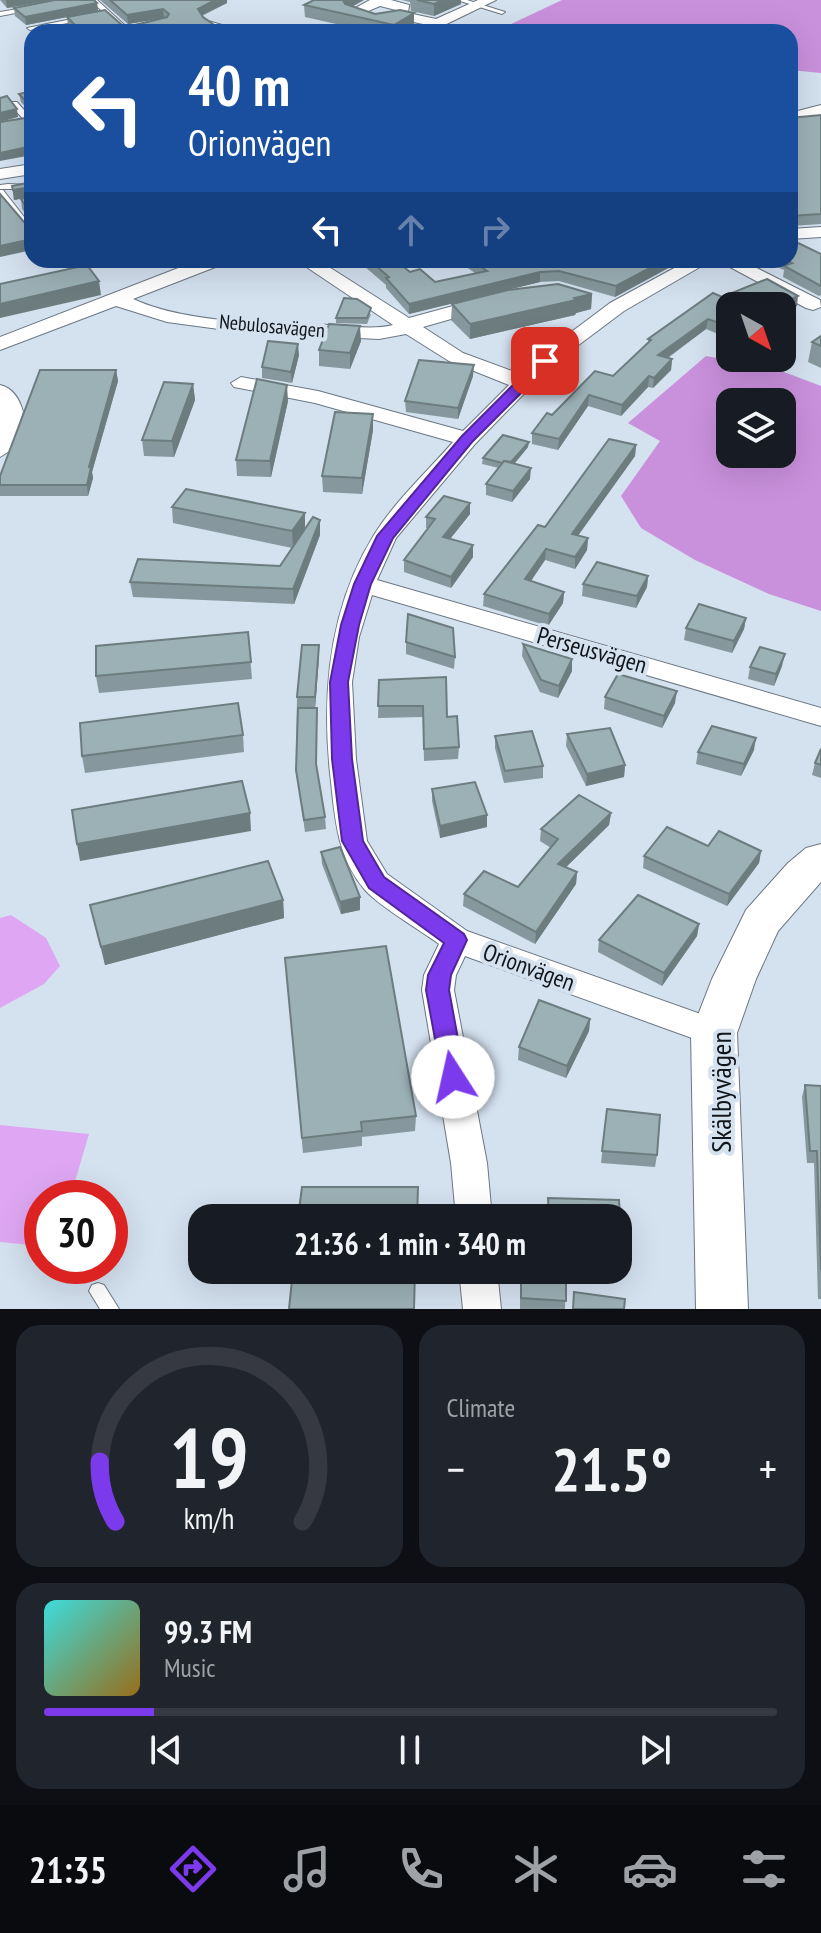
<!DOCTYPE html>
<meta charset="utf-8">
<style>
body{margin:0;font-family:"PT Sans Narrow",sans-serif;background:#20242c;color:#f1f3f6;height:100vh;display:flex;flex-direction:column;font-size:30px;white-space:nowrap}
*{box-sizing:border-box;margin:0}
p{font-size:26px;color:#9ea1a6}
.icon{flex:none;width:44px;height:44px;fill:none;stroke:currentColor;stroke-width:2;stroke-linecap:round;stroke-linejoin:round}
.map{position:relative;height:1309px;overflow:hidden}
.details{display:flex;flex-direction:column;gap:16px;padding:16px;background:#0d0f14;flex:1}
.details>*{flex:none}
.top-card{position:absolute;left:24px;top:24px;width:774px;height:244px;border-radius:24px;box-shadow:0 8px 32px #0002;background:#1a4fa0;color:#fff;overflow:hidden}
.needle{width:52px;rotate:140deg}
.controls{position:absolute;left:716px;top:292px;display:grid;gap:16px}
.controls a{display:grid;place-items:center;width:80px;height:80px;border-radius:16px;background:#171b24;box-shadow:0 8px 32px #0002;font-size:40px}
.speed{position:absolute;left:24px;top:1180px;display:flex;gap:16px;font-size:40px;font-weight:700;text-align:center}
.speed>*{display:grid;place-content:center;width:104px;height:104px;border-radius:50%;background:#171b24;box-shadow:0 8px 32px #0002;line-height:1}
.speed .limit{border:12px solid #d22;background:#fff;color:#111}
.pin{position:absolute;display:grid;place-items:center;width:68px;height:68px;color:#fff;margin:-34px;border-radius:16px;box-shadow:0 4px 12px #0006}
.me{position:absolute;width:88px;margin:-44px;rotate:350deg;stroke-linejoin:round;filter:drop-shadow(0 0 6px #0008)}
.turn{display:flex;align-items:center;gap:28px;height:168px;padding:0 32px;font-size:36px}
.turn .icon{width:104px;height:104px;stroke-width:2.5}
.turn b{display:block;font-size:56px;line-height:68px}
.lanes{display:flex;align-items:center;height:76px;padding:0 32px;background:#0003;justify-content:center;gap:40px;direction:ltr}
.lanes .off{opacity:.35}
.big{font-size:60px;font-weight:800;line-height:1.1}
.details .tile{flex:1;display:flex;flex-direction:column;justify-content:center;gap:12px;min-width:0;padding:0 28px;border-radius:24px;background:#20242c}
.details .dial{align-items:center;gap:0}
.dial svg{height:208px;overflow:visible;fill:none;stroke:#363941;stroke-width:7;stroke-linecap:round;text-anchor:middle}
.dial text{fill:#f1f3f6;stroke:none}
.song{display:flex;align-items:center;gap:24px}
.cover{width:96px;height:96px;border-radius:12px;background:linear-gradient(135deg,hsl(180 70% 55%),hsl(40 70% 35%))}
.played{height:8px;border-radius:4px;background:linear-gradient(90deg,#7c3aed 15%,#363941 15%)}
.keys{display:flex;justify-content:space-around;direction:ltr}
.heat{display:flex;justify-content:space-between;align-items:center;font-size:44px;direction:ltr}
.details .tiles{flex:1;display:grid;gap:16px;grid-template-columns:1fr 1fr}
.tile:last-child{grid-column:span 2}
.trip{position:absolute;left:188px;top:1204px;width:444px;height:80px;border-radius:24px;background:#171b24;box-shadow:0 8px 32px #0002;font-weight:800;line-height:80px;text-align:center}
.tab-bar{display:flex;height:128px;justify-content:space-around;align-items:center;background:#090b0e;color:#9ea1a6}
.tab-bar .icon{width:56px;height:56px}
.tab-bar .current{color:#7c3aed}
.tab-bar b{font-size:36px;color:#f1f3f6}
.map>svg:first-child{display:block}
</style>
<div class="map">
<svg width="821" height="1309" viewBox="0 0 821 1309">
<rect width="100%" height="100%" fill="#d4e1ef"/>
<!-- green -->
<g fill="#dfa7f3">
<path d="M11 915 46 938 60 966 44 984 0 1008V918Z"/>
<path d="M0 1125 89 1134 70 1198H42V1246L0 1242Z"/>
</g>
<!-- forest -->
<g fill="#c990dc" fill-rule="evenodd">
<path d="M562 0H821V73L790 70V32H494Z"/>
<path d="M706 356 776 369 821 386V611L769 594 695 560 641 528 621 496 660 441 628 423ZM730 402H782V454H730Z"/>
</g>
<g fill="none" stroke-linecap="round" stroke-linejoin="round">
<defs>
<g id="lane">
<path d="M90 0H97L132 32H125Z"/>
<path d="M457 0H467L505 12 502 14Z"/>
<path d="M29 7 31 8V10L0 16V12Z"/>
<path d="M82 17 84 18V20L30 30 27 28Z"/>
<path d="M208 21 222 25 232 32C223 32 215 27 206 24L205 23Z"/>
<path d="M11 102H17L32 119V123H27L11 106Z"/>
<path d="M8 184 32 185V189H0V185Z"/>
<path d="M0 190H3L32 227V235L29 234 0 197Z"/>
<path d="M98 1283 104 1285 119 1309H100L89 1291 92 1285Z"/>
</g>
<g id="street">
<path d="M370 0H391L409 5 408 13 436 19 478 0H496L430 32H417L418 27 423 24 395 18 396 10 380 6 366 12 381 16V22L376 23 346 13Z"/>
<path d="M339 28 346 29 348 32H332Z"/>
<path d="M821 105V115L790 123V113Z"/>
<path d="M32 164V174L0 179V169Z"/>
<path d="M821 227V237L790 239V229Z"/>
<path d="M199 260H225L223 264 133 299C188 324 270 323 330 325 350 326 373 330 393 325L296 260H318L409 318 486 297 493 299 496 303 493 307 423 327 463 353 520 374 538 357 610 303 689 260H712L624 311 552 365 475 444 396 538 377 580 821 708V726L372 595 359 637 352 682 356 759 367 841 387 874 467 931 726 1023 730 1033 726 1043 714 1046 465 956 456 975 454 990 487 1163 492 1218H456L451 1163 422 990 424 975 439 944C419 929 380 907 365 890 338 859 335 820 331 782 321 697 328 609 374 535 395 501 427 472 453 442L315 403 234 387 231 383 241 377 318 391 463 431 509 385 449 361 406 334 379 339 241 332 167 322 116 306 0 350V337Z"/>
<path d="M717 260H741L820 300 821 307 813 310 806 308Z"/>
<path d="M0 385C13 388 20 400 23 412L11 450 0 457Z"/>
<path d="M459 1270H497L501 1309H463Z"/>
</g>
<path id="secondary" d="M821 844V882L778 931 756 979 737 1033 748 1309H696L691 1033 712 979 746 910 788 863 806 848Z"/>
</defs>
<!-- lane casing -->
<use href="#lane" stroke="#6b7783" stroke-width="2"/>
<!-- street casing -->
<use href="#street" stroke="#6b7783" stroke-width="2"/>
<!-- secondary casing -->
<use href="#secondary" stroke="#6b7783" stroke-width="2"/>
<!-- lane -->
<use href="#lane" fill="#fff" fill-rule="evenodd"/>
<!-- street -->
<use href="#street" fill="#fff" fill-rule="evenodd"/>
<!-- secondary -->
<use href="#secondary" fill="#fff" fill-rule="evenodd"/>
</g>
<!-- wall -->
<g fill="#86989d">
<path d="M0 0H54L7 8Z"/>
<path d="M100 0H227V3L202 16 223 32H74L68 26 67 17 26 25 15 16 14 8 97 3 98 11 122 25 131 26 162 18 128 24Z"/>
<path d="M402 0H461V4L434 16 411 11 410 2Z"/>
<path d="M304 5 353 7 375 14 414 13V25L402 32H372L305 17Z"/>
<path d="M32 91V114L21 102 19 94Z"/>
<path d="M821 115V224L790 226V118Z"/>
<path d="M32 182V223L22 209 21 199 23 198 14 200 12 186Z"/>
<path d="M821 254V295L819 296 783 277 784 270 761 260H790Z"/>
<path d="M357 260H395L410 272 435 282 475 273 456 260H610L617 264 625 260H683L615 297 559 281 540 282 409 314 386 288V285Z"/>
<path d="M767 279 797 306 782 313V306H730V331L723 336 706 329 668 358 672 359 671 370 653 388 648 387 621 416 588 406 558 450 532 444V433L552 415 613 376 648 343V339L722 297Z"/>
<path d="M592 294 591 309 576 313 575 315 470 339 451 320 452 304Z"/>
<path d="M371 314 367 324 336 323V318Z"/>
<path d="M821 336V368L808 362 812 342Z"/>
<path d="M361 341 350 369 319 366V350Z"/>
<path d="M299 355 292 383 262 378V367Z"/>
<path d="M116 370 118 381 92 472 93 478 88 496H0V476Z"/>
<path d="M473 376 458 419 406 412 405 401Z"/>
<path d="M193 384 195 400 174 457 144 456 142 440Z"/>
<path d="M288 401 271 477 237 476 236 460Z"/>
<path d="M373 430 362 494 323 492 322 476Z"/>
<path d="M636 445 635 456 578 536 588 538 587 550 575 569 545 560 531 581 564 592 563 603 548 626 483 606 484 594 545 527Z"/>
<path d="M528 447 515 463 530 479 512 502 486 495V484L499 468 482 464 483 458Z"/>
<path d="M172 507 305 528 320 535 294 604 133 597 130 582 280 566 292 548 173 523Z"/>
<path d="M470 514 450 539 473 557 451 588 404 572V560L428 528H426V517Z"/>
<path d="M648 576 647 587 636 608 582 596 583 584Z"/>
<path d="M746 618 744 629 732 653 684 640 686 628Z"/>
<path d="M248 632 252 679 99 693 96 676Z"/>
<path d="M406 642 455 657 454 669 406 654Z"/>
<path d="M523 644 572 659V671L558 698 540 692 522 656Z"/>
<path d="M319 645V657L315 708 317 720V768L325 817 326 829 305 832 296 770 297 697Z"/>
<path d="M782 666 774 686 748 679 750 667Z"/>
<path d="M379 680 447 717 459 747 458 759 424 761 423 717 378 718Z"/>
<path d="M605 697 675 703 662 728 604 709Z"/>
<path d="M567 734 625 765 624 777 586 786 566 746Z"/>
<path d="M243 735 244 752 85 773 82 756Z"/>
<path d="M495 736 543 766V778L504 783 495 748Z"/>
<path d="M821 749V778L812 775 815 763Z"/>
<path d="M754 750 741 776 696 764 698 752Z"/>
<path d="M432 789 487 815V827L440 838 432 801Z"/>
<path d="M611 813 609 825 566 867 577 872 576 884 535 944 463 906 464 894 518 887 551 848 540 841 541 829Z"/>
<path d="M708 846 761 851 759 863 727 906 643 868 644 856Z"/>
<path d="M321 852 360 910 341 914 322 864Z"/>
<path d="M283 900 284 918 105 965 90 905Z"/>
<path d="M699 924 697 936 662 986 598 952 599 940Z"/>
<path d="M285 958 416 1116 415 1131 362 1137V1146L303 1153Z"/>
<path d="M590 1019 589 1031 566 1078 518 1060 519 1047Z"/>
<path d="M805 1085 821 1086V1299H818L814 1163H807L802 1097Z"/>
<path d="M607 1109 657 1155 655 1167 601 1163Z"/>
<path d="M548 1198 619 1200 622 1244 620 1256 618 1255V1218H547Z"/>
<path d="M520 1270H566L565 1309H520Z"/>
</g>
<!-- shaded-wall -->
<g fill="#6d7c7f">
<path d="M6 0H54L7 8Z"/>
<path d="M215 0H227V3L198 17V9Z"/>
<path d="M343 0H364L343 12Z"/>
<path d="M443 0H461V4L434 16V4Z"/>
<path d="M97 3 98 11 26 25 25 17Z"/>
<path d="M163 9 164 18 128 24 127 15Z"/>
<path d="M414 13V25L402 32H394V25Z"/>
<path d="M17 109 18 117 0 122V113Z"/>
<path d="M32 146V155L0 161V153Z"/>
<path d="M30 187 32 197 14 200 13 190Z"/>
<path d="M32 239V250L0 257V246Z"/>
<path d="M93 260H125L94 267Z"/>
<path d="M665 260H683L615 297 616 286Z"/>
<path d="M540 272V282L409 314V304Z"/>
<path d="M99 281 101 295 0 318V304Z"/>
<path d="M592 294 591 309 576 313 575 315 470 339V324Z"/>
<path d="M798 296 797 306 782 313V306H776Z"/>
<path d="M762 299 761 306H752Z"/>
<path d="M708 319 706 329 657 365 658 355Z"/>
<path d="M730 322V331L723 336 725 325Z"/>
<path d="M360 326 361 341 350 369V353Z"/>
<path d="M298 344 299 355 292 383 291 372Z"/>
<path d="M672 359 671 370 653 388 654 378Z"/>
<path d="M474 365 473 376 458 419V408Z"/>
<path d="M116 370 118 381 92 472 93 478 88 496 87 485 89 467Z"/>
<path d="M649 376 648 387 621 416 622 405Z"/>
<path d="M193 384 195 400 174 457 172 441Z"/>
<path d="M287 385 288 401 271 477 270 461Z"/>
<path d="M589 395 588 406 558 450 559 439Z"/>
<path d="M373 414V430L362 494V478Z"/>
<path d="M529 442 528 447 509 470V465Z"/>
<path d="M636 445 635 456 571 545 572 534Z"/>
<path d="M531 468 530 479 512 502 513 491Z"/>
<path d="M470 503V514L442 549 443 537Z"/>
<path d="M305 513V530L293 548 292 531Z"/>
<path d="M320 520V535L294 604 293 589Z"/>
<path d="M588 538 587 550 575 569V557Z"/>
<path d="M473 545V557L451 588V577Z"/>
<path d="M546 549 545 560 524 591 525 579Z"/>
<path d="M648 576 647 587 636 608 637 596Z"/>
<path d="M564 592 563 603 548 626 549 614Z"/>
<path d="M746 618 744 629 732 653 734 641Z"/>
<path d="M319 645V657L315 709V697Z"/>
<path d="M785 654 782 666 774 686 776 674Z"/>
<path d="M572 659V671L558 698 559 686Z"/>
<path d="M677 691 675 703 662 728 664 716Z"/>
<path d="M756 738 754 750 741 776 744 764Z"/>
<path d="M625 765 624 777 586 786 587 774Z"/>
<path d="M250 813 251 831 80 861 77 844Z"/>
<path d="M611 813 609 825 557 876 558 864Z"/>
<path d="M487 815V827L440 838V826Z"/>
<path d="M761 851 759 863 727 906 729 894Z"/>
<path d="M577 872 576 884 535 944 536 932Z"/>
<path d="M360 897V910L341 914 340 902Z"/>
<path d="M283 900 284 918 105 965 101 947Z"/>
<path d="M699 924 697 936 662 986 664 973Z"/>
<path d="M590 1019 589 1031 566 1078 567 1066Z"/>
</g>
<!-- building -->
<g fill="#9cb1b6" stroke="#6d7c7f" stroke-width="2">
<path d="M55 0H94L97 3 25 17 14 8Z"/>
<path d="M110 0H215L198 9 203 17 223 31 216 32H82L67 17 105 10 122 25 131 26 167 17 169 14 163 9 127 15Z"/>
<path d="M314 0H343L345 4 375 14 400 10 414 13 394 25 304 5Z"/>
<path d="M417 0H443L434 4Z"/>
<path d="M32 91V107L19 94Z"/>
<path d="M7 96 17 109 0 113V98Z"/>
<path d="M821 115V214L790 216V118Z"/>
<path d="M32 117V146L0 153V122Z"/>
<path d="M32 182V189L30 187 13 190 12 186Z"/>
<path d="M0 194 29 228 32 226V239L0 246Z"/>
<path d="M32 196V215L21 199Z"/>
<path d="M790 239 821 254V286L784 266 792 263 786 260H790Z"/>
<path d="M369 260H395L410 272 420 269 435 282 487 271 471 260H610L617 264 625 260H665L616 286 559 271 540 272 409 304 386 278 389 277Z"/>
<path d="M87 265 99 281 0 304V284Z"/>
<path d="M767 279 798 296 776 306 762 299 752 306H730V322L725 325 708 319 658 355 672 359 654 378 649 376 622 405 589 395 559 439 532 433 547 413 552 415 595 371 613 376 651 340 648 339 713 293 722 297Z"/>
<path d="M558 284 592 294 574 298 576 300 470 324 452 304 508 290Z"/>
<path d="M344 298 357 299 371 308 367 318H336Z"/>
<path d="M329 324 360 326 350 353 319 350Z"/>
<path d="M821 336V346L812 342Z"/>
<path d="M268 341 298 344 291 372 262 367Z"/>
<path d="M419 360 474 365 458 408 405 401Z"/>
<path d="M40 370H116L89 467H91L87 485H0V476Z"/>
<path d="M257 379 287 385 270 461 236 460Z"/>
<path d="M164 382 193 384 172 441 142 440Z"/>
<path d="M335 412 373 414 362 478 322 476Z"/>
<path d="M503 435 529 442 511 462 504 461 502 463 483 458Z"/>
<path d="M609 439 636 445 572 534 588 538 575 557 546 549 525 579 564 592 549 614 484 594 538 525 545 527Z"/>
<path d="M504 461 531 468 513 491 486 484Z"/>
<path d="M186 489 305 513 292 531 172 507Z"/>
<path d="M444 496 470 503 443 537 473 545 451 577 404 560 435 519 426 517Z"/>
<path d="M313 517 320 520 293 589 130 582 138 559 280 566Z"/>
<path d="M597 562 648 576 637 596 583 584Z"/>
<path d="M699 604 746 618 734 641 686 628Z"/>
<path d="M408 614 453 628 455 657 406 642Z"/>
<path d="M248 632 251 662 96 676V646Z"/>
<path d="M523 644 572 659 559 686 541 680Z"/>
<path d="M302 645H319L315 697H297Z"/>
<path d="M760 647 785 654 776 674 750 667Z"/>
<path d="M618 674 677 691 664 716 605 697Z"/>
<path d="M446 677 447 717 457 716 459 747 424 749 423 706H378L379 680Z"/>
<path d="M238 703 243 735 82 756 80 723Z"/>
<path d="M298 708H317L316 764 325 817 304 820 296 770Z"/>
<path d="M712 726 756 738 744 764 698 752Z"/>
<path d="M610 728 625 765 587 774 567 734Z"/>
<path d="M532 731 543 766 505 771 495 736Z"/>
<path d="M821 749V765L815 763Z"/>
<path d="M242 781 250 813 77 844 72 810Z"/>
<path d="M475 782 487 815 440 826 432 789Z"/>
<path d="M579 795 611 813 558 864 577 872 536 932 464 894 484 871 518 887 558 839 541 829Z"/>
<path d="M667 827 708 846 719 831 761 851 729 894 644 856Z"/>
<path d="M340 847 360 897 340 902 321 852Z"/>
<path d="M268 861 283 900 101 947 90 905Z"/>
<path d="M638 895 699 924 664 973 599 940Z"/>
<path d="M386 946 416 1116 361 1122 362 1131 302 1138 285 958Z"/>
<path d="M539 1000 590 1019 567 1066 519 1047Z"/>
<path d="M805 1085 821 1086V1270L817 1151H810Z"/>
<path d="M607 1109 660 1115 657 1155 602 1151Z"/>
<path d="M302 1187H418L417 1218H298Z"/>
<path d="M548 1198 619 1200 622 1244H618V1218H549Z"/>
<path d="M293 1270H415L414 1309H289Z"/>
<path d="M521 1270H566V1301L521 1298Z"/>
<path d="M574 1292 625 1299 624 1309H573Z"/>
</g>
<!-- route -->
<path fill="#7c3aed" stroke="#51269a" stroke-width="2" d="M545 356 552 361 550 364 472 442 393 538 371 584 359 625 348 682 352 759 363 841 384 877 464 934 467 940 451 975 449 990 465 1077 462 1084 453 1086 445 1084 442 1077 426 990 428 975 444 943 369 888 342 841 332 759 330 682 341 625 354 584 377 536 462 436 540 358Z"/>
<g text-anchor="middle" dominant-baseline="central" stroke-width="8" stroke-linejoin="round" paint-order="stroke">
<!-- far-street labels -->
<g font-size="20" fill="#11151a" stroke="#d4e1ef">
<text transform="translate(272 326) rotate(5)">Nebulosavägen</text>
</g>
<!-- street labels -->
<g font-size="24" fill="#11151a" stroke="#d4e1ef">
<text transform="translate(592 650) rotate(16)">Perseusvägen</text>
<text transform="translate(529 967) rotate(20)">Orionvägen</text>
</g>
<!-- near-street labels -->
<g font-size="28" fill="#11151a" stroke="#d4e1ef">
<text transform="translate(720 1092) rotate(-90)">Skälbyvägen</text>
</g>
</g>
</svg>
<div class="controls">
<a><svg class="needle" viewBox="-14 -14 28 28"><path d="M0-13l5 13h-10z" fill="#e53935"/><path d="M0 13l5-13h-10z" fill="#9ea1a6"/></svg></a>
<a><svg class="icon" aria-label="layers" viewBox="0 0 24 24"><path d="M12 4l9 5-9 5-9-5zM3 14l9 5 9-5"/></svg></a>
</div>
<div class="speed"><div class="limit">30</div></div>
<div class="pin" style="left:545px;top:361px;background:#d93025"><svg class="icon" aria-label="arrive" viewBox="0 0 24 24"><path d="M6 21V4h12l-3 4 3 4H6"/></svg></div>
<svg class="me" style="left:453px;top:1077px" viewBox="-20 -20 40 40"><circle r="19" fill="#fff"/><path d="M0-13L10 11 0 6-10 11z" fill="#7c3aed"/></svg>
<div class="trip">21:36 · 1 min · 340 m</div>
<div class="top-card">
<div class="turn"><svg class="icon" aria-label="left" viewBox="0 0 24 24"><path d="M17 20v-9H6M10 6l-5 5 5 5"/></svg><div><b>40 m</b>Orionvägen</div></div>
<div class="lanes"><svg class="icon" aria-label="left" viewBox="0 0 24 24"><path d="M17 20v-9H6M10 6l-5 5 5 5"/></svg><svg class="icon off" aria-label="ahead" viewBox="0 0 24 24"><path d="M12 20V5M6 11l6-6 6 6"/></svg><svg class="icon off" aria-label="right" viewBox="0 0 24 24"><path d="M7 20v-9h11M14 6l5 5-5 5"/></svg></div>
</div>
</div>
<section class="details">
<div class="tiles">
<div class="tile dial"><svg viewBox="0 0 100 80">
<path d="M14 69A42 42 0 1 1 86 69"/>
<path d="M14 69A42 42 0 0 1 8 46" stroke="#7c3aed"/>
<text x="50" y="56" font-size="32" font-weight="700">19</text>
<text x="50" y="72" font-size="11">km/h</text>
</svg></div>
<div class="tile"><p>Climate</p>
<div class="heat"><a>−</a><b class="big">21.5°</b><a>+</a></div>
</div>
<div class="tile">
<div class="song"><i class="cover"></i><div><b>99.3 FM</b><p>Music</p></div></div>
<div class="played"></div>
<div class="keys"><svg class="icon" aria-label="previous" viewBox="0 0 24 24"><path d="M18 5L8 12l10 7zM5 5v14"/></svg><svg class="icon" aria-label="pause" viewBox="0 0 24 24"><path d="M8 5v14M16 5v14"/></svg><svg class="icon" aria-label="next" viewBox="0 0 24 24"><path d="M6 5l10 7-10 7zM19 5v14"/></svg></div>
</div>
</div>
</section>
<nav class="tab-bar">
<b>21:35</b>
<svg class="icon current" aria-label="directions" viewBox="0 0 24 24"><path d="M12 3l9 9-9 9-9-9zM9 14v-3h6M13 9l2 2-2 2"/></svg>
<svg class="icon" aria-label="music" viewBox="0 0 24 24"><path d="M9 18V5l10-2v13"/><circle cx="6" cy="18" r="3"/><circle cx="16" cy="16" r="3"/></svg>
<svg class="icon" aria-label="phone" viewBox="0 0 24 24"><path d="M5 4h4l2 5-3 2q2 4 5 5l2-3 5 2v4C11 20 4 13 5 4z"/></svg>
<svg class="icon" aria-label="climate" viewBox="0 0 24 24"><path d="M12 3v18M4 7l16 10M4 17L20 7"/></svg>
<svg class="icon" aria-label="car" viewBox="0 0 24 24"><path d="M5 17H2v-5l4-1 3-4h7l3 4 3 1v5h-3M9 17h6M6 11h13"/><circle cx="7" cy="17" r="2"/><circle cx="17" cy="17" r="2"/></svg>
<svg class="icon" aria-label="filters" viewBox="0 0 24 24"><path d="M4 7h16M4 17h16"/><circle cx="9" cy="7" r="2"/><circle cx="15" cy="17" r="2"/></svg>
</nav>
